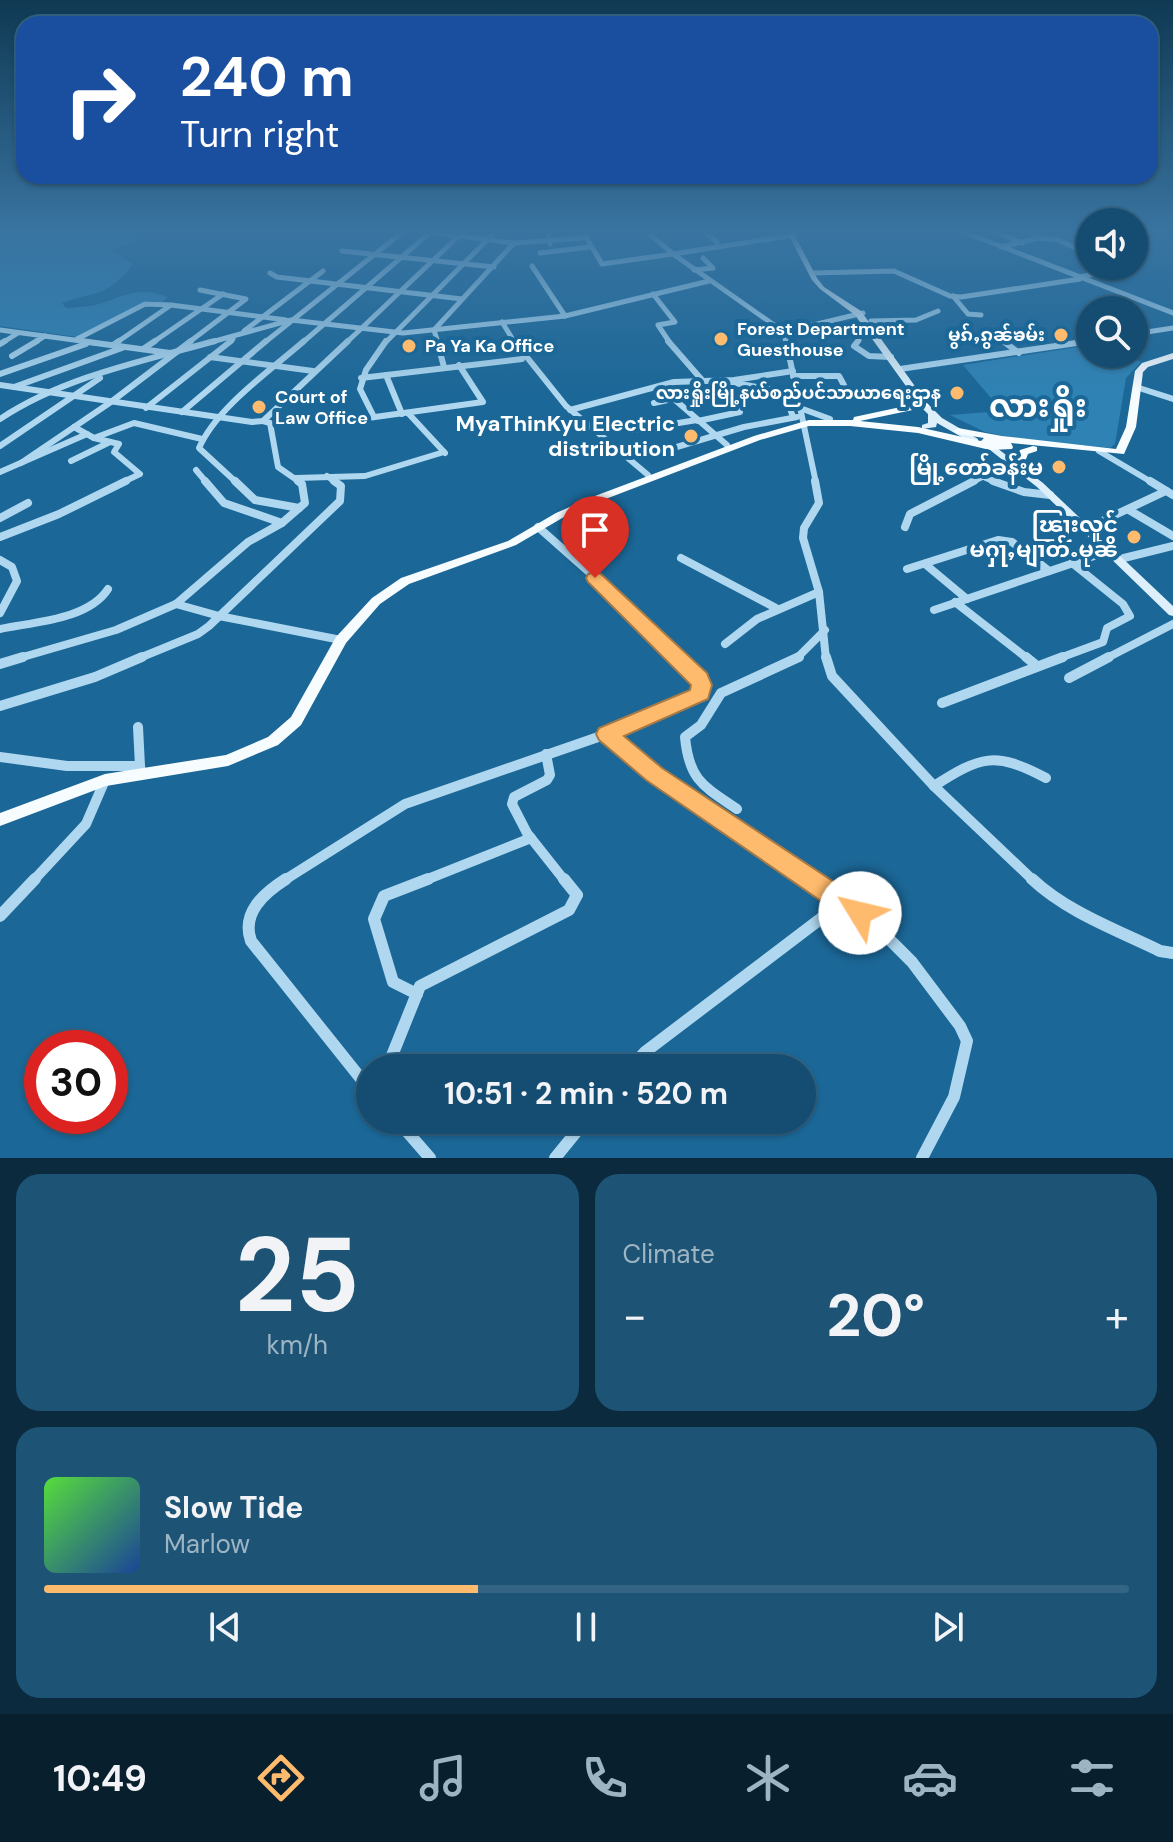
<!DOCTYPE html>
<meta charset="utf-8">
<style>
body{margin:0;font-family:"DM Sans","Noto Sans Myanmar",sans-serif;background:#1d5476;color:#f1f3f6;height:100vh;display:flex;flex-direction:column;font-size:30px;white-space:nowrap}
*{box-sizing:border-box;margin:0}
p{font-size:26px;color:#9db4c3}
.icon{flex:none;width:44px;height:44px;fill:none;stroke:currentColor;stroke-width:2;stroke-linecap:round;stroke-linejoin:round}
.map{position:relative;height:1158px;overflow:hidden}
.panel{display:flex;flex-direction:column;gap:16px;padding:16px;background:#0b2a3e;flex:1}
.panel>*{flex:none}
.hud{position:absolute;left:16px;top:16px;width:1142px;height:168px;border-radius:24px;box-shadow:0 2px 6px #0004,0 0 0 2px #336484;background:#1a4fa0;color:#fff;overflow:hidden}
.tools{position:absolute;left:1076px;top:208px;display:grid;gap:16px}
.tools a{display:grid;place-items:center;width:72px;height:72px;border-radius:50%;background:#144d71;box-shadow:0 2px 6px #0004,0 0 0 2px #336484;font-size:40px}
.speed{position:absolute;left:24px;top:1030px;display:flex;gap:16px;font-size:40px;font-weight:700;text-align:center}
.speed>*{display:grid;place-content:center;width:104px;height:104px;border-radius:50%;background:#144d71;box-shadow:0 2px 6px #0004,0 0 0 2px #336484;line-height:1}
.speed .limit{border:12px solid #d22;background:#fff;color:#111}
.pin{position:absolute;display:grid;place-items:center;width:68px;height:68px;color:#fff;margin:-82px -34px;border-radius:50% 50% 50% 0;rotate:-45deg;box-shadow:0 0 8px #0007}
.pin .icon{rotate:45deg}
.me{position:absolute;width:88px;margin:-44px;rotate:306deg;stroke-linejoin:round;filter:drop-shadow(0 0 6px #0008)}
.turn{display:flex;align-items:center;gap:28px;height:168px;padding:0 32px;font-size:36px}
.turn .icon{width:104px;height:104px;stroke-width:2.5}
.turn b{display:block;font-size:56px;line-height:68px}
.big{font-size:60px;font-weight:700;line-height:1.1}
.panel .card{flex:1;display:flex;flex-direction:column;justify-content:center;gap:12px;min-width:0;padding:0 28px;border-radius:24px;background:#1d5476}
.panel .dial{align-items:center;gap:0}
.dial b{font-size:104px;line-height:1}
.song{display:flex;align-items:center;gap:24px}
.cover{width:96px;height:96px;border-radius:12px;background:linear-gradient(135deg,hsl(110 70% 55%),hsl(220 70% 35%))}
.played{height:8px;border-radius:4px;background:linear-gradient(90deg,#ffbb6d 40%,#336484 40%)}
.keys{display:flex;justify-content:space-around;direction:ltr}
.heat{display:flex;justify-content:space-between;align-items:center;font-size:44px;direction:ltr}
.panel .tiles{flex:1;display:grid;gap:16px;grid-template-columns:1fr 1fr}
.card:last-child{grid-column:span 2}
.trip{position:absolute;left:356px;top:1054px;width:460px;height:80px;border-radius:40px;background:#144d71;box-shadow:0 2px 6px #0004,0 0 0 2px #336484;font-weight:700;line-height:80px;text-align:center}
.dock{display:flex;height:128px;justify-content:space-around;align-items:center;background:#081f2d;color:#9db4c3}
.dock .icon{width:56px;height:56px}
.dock .active{color:#ffbb6d}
.dock b{font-size:36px;color:#f1f3f6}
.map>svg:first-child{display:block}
</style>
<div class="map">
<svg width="1173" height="1158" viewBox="0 0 1173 1158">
<rect width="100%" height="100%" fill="#1b6797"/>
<!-- green -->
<g fill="#2f82b4">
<path d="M0 230H136L140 234 131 243 110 250 133 264C106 298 98 290 62 303L66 308C77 307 89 307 99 304 126 295 140 286 168 297L162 302 145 301 77 337 0 326Z"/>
<path d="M1090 345V354H1125L1141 362 1126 378 1115 444 1110 448 1013 438 985 432 950 415 1002 411 963 365Z"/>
</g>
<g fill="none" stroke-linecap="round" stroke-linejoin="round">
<!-- street-far4 -->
<g stroke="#afd8f0" stroke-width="5">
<path d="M415 230 514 243 434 330 438 343"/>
<path d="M544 230 548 231 550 244"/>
<path d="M582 230 602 264 673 254 645 230"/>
<path d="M702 230 717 242"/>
<path d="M959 230 1173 313"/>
<path d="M991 230 1023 243"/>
<path d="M1038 238 1059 240 1090 255"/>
<path d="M514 243 584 238"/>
<path d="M1001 247 1038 238 1033 230"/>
<path d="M342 251 494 267"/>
<path d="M540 253 590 247"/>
<path d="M532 266 565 316"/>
<path d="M694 270 713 268 703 258"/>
<path d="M270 273 277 277 462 299"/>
<path d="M812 273 894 271 950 296 961 297 1080 279"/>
<path d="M1077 278 1105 271 1096 266"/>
<path d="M653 294 675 322 658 325 670 343"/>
<path d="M953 296 968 314 981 315"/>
<path d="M871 321 916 320 938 311"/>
<path d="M502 322 515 343"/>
<path d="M811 325 826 335"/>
<path d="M0 330 96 343"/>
<path d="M244 331 323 271"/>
<path d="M784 332 673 254 795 235"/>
<path d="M982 332 1006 343"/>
<path d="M1134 334 1173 328"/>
<path d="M77 339 145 304 171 305"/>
<path d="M2 343 18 333"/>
<path d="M34 343 45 336"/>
<path d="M116 343 171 305 286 320"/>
<path d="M152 343 223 294"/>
<path d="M188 343 246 299 200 290"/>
<path d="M208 343 291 320 403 333 565 316 709 281"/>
<path d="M228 343 233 339"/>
<path d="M264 343 405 230"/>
<path d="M302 343 433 230"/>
<path d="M346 343 465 230"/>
<path d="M385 343 497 230"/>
<path d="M786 343 784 332 863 313"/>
<path d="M857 343 859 340"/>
<path d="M1077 343 1090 341"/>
</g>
<!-- street-far3 -->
<g stroke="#afd8f0" stroke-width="6">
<path d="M81 341 170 353"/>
<path d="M437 341 444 367"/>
<path d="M514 341 566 406 648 475"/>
<path d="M668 341 702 380"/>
<path d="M786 341 816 483"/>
<path d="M858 341 854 346 869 356 891 357"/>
<path d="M1003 341 1019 353"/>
<path d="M0 344 5 341"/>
<path d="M113 345 119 341"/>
<path d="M143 349 155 341"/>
<path d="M12 356 37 341"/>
<path d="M210 357 313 371"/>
<path d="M900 369 1090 341"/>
<path d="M0 374 86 344"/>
<path d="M386 375 402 414"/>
<path d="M793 376H839L846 389"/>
<path d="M361 378 522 359"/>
<path d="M0 385 252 422 263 421 348 341"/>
<path d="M14 387 122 348"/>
<path d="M1136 387 1173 399"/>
<path d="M674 399 727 445"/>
<path d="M654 403 727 387"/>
<path d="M146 408 231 341"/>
<path d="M800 408 830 419"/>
<path d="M570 410 674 382 734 380 793 371"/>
<path d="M182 412 266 341"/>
<path d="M408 413 445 453"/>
<path d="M374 417 360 389 366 370 386 341"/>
<path d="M0 419C63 377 143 361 215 341"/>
<path d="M263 421 270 423 278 467 301 483"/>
<path d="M698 421 740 412 727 387 735 383 784 392 793 417"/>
<path d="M339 422 483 402 459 365"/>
<path d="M74 427 94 438 134 423 202 439"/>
<path d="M629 431 697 420"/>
<path d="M94 438 119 444 114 452 140 474 121 483"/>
<path d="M0 446 100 378"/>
<path d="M670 449 744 427 797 417"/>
<path d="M1099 451 1153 483"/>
<path d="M71 461 110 442"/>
<path d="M21 463 111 402 191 341"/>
<path d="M196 470 207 483"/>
<path d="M0 472 87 434"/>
<path d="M327 476 337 483"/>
<path d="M984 477 997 483"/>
<path d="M296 478 365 476 444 452"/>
<path d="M237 483 199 448C217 407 271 370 304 341"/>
<path d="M970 483 990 473 1018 467"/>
</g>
<!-- street-far2 -->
<g stroke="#afd8f0" stroke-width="8">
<path d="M205 481 224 503 282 523"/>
<path d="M235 481 255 500 299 508"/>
<path d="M815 481 819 503 804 528 803 538 819 592 826 659"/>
<path d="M993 481 1024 492 1050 495"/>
<path d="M1150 481 1173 495"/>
<path d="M1129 510 1173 536"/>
<path d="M0 518 28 503"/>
<path d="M538 527 615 595 679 659"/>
<path d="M905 527 910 514 974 481"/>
<path d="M1085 529 1166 491"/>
<path d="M0 537 59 514 126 481"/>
<path d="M681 558 776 608"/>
<path d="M1124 558 1173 546"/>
<path d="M0 560 12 567 17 581 0 613"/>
<path d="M925 564 967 599"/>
<path d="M907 569 998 540 1012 542 1049 571"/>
<path d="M955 602 1028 659"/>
<path d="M176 604 219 616 341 640"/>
<path d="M934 610 1115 549"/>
<path d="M0 629C33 622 88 620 108 589"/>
<path d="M725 644 757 619 819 592"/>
<path d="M16 659 116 630 176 604 248 542 282 523 305 503 302 484 298 481"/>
<path d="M137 659 198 634 209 626 340 501 341 486 334 481"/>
<path d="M796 659 825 630"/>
<path d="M1057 659 1103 642 1107 628 1130 616 1123 604 1072 563"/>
<path d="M1105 659 1173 624"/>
</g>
<!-- street-far1 -->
<g stroke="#afd8f0" stroke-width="10">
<path d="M826 657 832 676 934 786 1034 881"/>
<path d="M1026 657 1037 666"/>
<path d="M0 664 23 657"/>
<path d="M1069 678 1109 657"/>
<path d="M942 703 1063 657"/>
<path d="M0 706 95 677 142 657"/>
<path d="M138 727 140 766"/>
<path d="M607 734 654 774 810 881"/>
<path d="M546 754 550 775 547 780 514 797 512 804 527 833 565 881"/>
<path d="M0 757 67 766H140L141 773"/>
<path d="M934 786C981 756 995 751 1046 778"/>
<path d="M737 809C703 786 689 780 685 737L701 725 721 693 799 657"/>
<path d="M33 881 86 824 105 780"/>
<path d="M283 881 405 804 627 727 700 694 699 679 677 657"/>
<path d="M423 881 531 838"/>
</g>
<!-- street -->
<g stroke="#afd8f0" stroke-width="12">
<path d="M286 879C264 893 241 913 251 941L370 1090"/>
<path d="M807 879 875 925 912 962 960 1026 967 1041 954 1097 922 1158"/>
<path d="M1032 879C1067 912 1117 930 1160 951L1173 953"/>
<path d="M0 916 35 879"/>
<path d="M417 994 393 982 374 919 384 896 428 879"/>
<path d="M387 1068 420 986 569 910 577 895 564 879"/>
<path d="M630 1068 645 1052 844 901"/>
<path d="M397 1120 430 1158"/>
<path d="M555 1158 586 1120"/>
</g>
<!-- secondary -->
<g fill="#dceffb" fill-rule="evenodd">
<path d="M791 230H797L794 234 817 278 824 287 861 311 927 403 942 418 978 439V443H972L937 423 936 427 922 429V425L928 423V414L921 407 855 315 820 289 812 280 788 234Z"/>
<path d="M993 445 1043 483 1173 606V616L1169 615 1037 487 990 450V446Z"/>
</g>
<!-- primary -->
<g fill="#f7fcff" fill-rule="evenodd">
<path d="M1173 353V359L1148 367 1143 372 1136 427 1124 454 1011 443 1013 447 1012 449 990 450 918 433 850 426H809L760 440 603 500 564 517 516 545 409 584 380 604 346 643 301 725 278 745 228 766 106 786 0 826V813L105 774 226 755 268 737 291 717 336 637 372 598 401 578 508 541 556 513 595 496 754 436 809 420H853L854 417 924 402 929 405 927 407 860 421 918 427 981 441 984 438 958 434 953 431 958 428 1002 436 1116 449 1126 427 1135 371 1142 363Z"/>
<path d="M1033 446 1037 447V451L1028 454 1024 464H1016L1015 462 1020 450Z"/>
</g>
</g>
<!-- sky -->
<linearGradient id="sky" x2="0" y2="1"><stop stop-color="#0f3953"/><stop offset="0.59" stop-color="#3974a1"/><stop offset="1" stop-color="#3974a1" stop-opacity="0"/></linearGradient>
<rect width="1173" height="393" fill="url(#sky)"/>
<!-- route -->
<path fill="#ffbb6d" stroke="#a67a47" stroke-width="2" d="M595 572 601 574 707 673 712 685 708 699 624 736 662 768 869 905 873 913 869 921 860 924 850 921 646 780 599 740 596 734 599 728 690 690 691 685 588 582 586 578 588 574Z"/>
<!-- markers -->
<g fill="#ffbb6d" stroke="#1b6797" stroke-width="3">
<circle cx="1061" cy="335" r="8"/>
<circle cx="721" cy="339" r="8"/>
<circle cx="409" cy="346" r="8"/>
<circle cx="957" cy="393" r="8"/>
<circle cx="259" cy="407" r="8"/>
<circle cx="691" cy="436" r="8"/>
<circle cx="1059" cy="467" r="8"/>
<circle cx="1134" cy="537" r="8"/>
</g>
<g text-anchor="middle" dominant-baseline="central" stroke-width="8" stroke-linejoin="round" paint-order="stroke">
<!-- far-poi labels -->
<g font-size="18" font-weight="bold" fill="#fff" stroke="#1b6797" text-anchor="start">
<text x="737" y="329">Forest Department<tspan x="737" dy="21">Guesthouse</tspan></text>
<text x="1045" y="335" text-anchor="end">မွၵ်ႇၵွၼ်ၶမ်း</text>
<text x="425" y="346">Pa Ya Ka Office</text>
<text x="941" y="393" text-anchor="end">လားရှိုးမြို့နယ်စည်ပင်သာယာရေးဌာန</text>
<text x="275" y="397">Court of<tspan x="275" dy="21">Law Office</tspan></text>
</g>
<!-- poi labels -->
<g font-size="22" font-weight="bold" fill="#fff" stroke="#1b6797" text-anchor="end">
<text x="675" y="423">MyaThinKyu Electric<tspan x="675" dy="25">distribution</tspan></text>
<text x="1043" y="467">မြို့တော်ခန်းမ</text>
<text x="1118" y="524">ၽြႃးလူင်<tspan x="1118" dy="25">မႁႃႇမျၢတ်ႉမုၼိ</tspan></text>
</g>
<!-- far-town labels -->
<g font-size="32" font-weight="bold" fill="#fff" stroke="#1b6797">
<text x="1038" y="406">လားရှိုး</text>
</g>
</g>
</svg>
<div class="tools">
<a><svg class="icon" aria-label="sound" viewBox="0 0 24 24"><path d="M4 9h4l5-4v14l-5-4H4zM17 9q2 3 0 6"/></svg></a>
<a><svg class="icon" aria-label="search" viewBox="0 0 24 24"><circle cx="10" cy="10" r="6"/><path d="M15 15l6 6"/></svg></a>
</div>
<div class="speed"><div class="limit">30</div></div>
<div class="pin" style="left:595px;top:578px;background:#d93025"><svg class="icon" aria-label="arrive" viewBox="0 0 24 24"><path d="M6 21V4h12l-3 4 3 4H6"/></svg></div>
<svg class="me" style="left:860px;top:913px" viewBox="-20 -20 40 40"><circle r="19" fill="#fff"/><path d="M0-13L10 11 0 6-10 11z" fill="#ffbb6d"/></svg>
<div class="trip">10:51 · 2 min · 520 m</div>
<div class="hud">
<div class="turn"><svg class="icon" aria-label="right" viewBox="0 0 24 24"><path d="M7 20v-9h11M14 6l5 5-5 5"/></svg><div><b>240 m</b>Turn right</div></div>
</div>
</div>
<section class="panel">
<div class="tiles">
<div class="card dial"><b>25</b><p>km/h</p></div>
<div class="card"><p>Climate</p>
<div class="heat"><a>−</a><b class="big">20°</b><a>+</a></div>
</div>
<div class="card">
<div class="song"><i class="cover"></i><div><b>Slow Tide</b><p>Marlow</p></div></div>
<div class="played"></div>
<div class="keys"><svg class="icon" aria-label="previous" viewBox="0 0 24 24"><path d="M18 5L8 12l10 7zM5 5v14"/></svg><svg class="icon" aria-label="pause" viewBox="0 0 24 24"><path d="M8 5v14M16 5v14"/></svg><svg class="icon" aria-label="next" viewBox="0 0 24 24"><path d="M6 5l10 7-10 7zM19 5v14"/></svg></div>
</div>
</div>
</section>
<nav class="dock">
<b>10:49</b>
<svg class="icon active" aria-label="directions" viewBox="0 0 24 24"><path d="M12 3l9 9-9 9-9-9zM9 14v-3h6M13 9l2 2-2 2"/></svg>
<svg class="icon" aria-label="music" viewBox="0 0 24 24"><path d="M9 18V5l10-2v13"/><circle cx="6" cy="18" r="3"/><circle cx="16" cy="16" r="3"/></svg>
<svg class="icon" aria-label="phone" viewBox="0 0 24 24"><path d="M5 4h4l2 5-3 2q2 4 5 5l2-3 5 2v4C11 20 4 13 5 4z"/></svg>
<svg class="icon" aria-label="climate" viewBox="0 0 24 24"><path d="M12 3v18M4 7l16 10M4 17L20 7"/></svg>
<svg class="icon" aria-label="car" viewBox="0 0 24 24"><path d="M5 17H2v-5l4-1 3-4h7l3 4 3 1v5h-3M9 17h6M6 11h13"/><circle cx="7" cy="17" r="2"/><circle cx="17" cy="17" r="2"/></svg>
<svg class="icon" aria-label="filters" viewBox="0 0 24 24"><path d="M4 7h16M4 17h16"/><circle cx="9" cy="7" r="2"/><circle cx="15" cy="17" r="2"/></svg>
</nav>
